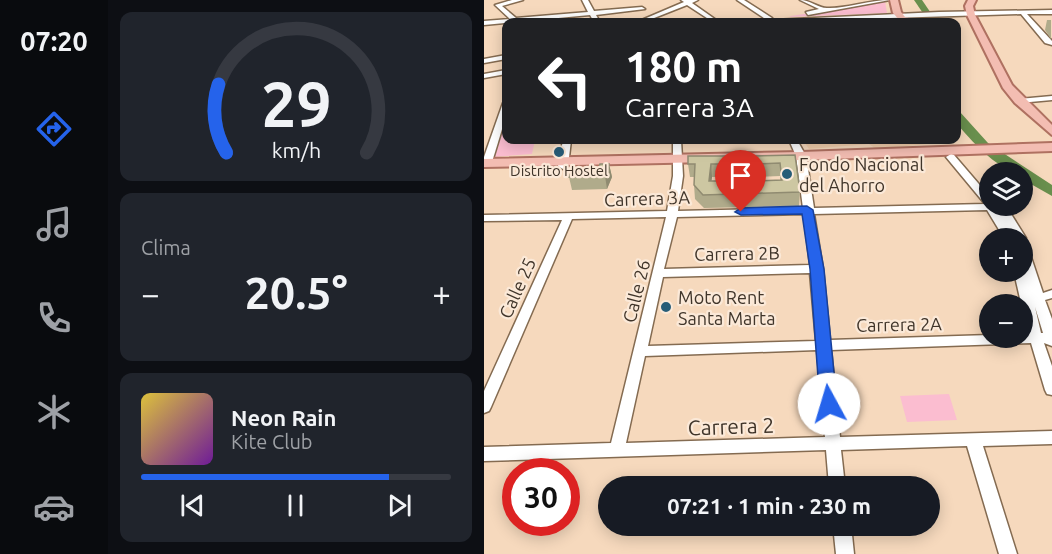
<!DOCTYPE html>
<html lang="es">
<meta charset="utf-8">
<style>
body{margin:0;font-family:Ubuntu,sans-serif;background:#20242c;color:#f1f3f6;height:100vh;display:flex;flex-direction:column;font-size:22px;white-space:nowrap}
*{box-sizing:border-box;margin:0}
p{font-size:20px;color:#9ea1a6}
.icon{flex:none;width:33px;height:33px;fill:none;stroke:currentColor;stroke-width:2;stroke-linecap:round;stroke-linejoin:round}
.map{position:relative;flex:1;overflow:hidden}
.details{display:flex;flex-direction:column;gap:12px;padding:12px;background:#0d0f14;width:376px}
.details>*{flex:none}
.guide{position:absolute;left:18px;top:18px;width:459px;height:126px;border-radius:12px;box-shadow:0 3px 15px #0003;background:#202124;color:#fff;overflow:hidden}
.controls{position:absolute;left:495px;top:162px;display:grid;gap:12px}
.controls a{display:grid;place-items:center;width:54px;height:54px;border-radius:50%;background:#171b24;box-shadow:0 3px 15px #0003;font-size:30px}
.speed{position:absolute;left:18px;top:458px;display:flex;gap:12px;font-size:30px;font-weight:700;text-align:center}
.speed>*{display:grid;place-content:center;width:78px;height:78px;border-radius:50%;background:#171b24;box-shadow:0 3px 15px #0003;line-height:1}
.speed .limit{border:9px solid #d22;background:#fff;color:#111}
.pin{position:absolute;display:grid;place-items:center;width:51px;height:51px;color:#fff;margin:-62px -26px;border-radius:50% 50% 50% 0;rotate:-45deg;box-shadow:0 0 6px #0007}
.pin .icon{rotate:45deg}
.me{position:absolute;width:66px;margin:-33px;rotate:354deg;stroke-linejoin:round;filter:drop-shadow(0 0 4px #0008)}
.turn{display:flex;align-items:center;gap:21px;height:126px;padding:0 24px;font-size:27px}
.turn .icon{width:78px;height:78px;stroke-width:2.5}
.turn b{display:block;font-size:42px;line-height:51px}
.big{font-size:45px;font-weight:700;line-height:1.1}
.details .tile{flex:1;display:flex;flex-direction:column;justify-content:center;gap:9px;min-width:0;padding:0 21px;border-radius:12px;background:#20242c}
.details .dial{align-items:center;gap:0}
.dial svg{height:156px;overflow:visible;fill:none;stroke:#363941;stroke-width:7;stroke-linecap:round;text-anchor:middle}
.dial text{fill:#f1f3f6;stroke:none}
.song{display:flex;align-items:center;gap:18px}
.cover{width:72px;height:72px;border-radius:9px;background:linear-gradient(135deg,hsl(50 70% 55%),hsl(280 70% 35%))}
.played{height:6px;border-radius:3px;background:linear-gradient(90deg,#2563eb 80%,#363941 80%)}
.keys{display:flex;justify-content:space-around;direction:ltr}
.heat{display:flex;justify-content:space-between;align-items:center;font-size:33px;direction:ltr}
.trip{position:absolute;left:114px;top:476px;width:342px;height:60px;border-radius:30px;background:#171b24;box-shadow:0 3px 15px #0003;font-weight:700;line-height:60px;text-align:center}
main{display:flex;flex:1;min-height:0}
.dock{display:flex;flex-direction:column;width:108px;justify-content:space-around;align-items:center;background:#090b0e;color:#9ea1a6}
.dock .icon{width:42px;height:42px}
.dock .current{color:#2563eb}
.dock b{font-size:27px;color:#f1f3f6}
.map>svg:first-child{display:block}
</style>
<main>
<nav class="dock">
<b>07:20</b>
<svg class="icon current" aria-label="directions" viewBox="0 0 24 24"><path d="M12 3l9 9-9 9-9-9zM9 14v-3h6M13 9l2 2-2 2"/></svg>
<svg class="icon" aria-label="music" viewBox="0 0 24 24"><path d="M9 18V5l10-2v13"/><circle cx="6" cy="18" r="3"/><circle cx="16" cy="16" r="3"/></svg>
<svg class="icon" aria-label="phone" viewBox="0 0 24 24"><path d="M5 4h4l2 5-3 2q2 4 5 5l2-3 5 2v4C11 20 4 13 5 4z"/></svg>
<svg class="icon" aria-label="climate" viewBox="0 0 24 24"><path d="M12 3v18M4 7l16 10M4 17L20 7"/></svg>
<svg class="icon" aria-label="car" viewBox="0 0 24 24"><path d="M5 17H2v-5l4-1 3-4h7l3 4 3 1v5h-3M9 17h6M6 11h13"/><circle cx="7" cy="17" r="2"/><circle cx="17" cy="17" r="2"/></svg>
</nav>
<section class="details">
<div class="tile dial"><svg viewBox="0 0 100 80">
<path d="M14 69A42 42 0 1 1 86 69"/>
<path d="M14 69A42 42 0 0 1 10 34" stroke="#2563eb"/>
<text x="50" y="56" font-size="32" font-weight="700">29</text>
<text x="50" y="72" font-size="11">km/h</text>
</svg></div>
<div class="tile"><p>Clima</p>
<div class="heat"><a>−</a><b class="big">20.5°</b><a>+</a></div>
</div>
<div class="tile">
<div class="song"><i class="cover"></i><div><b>Neon Rain</b><p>Kite Club</p></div></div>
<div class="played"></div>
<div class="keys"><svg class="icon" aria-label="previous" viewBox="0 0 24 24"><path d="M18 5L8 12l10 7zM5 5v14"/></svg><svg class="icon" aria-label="pause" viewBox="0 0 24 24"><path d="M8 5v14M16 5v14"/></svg><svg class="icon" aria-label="next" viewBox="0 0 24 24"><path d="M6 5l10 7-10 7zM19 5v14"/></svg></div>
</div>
</section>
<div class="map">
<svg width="568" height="554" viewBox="0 0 568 554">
<rect width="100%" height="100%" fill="#f6d9bd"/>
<!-- built -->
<path fill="#f0cdab" d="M319 140H452L454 143 392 149 385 144 325 149Z"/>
<!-- green -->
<g fill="#fbbdd0">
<path d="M401 1 403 13 305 17 307 16Z"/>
<path d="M18 126H22V140H51L48 154 9 157Z"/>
<path d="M465 394 473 420 423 422 416 396Z"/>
</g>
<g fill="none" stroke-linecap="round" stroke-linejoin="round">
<!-- river -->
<g fill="#698f4d" fill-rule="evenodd">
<path d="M430 0H438L453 22H445Z"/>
<path d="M472 111 476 112 504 143 568 185V196L538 179V172C514 172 488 141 472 123Z"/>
</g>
<defs>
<g id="minor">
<path d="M28 0H39L18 6 32 18 104 12 98 0H104L110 11 158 7 161 9 112 15 116 22H110L106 15 0 25V21L26 19 11 5Z"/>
<path d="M197 0H214L208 3 235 22H229L203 5 160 22H153L200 2Z"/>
<path d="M253 0H260L288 18 289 20 455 12 568 10V14H543L568 41V45L561 43 537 14 279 22 283 20Z"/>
<path d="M316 0C326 0 334 8 343 8 361 9 385 0 406 0L324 15 322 12 335 9Z"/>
<path d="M22 55V59L0 63V59Z"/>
<path d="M22 70V74L0 78V74Z"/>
<path d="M568 96V100L535 103 531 101 535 99Z"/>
<path d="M19 103H22V116L8 162 6 164H0V157Z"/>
<path d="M79 140H87L84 166 79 169 74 166Z"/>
<path d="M189 140H197L199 176 194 211 319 208 312 156 305 140H313L322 156 330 208 501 204 462 157 467 154 470 155 506 197V206H522L542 238 540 240 538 238H520L503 210 330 214 339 269 346 340 506 335V338H538V334H544L530 272H538V245L544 248 559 293 568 290V298L561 300 568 319V346L560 343 568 366V395L563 394 561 390 547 343 347 350 356 437 568 431V444L499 446 533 554H515L483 446 357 450 361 486H345L342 450 0 461V447L127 443 182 217 88 219 7 407 5 411 0 413V391L78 220 0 221V215L183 211 189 176ZM320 214 326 265 180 269 193 217ZM326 273 332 341 164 346 179 277ZM551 307 559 333H557ZM333 350 341 437 142 443 161 356Z"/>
<path d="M349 525H367L370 554H352Z"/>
</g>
<g id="major">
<path d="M406 0H414L417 12 425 22H417L409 13Z"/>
<path d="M484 0H492L489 6 491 15 528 85 568 125V135L531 103 519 88 483 15 481 6Z"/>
<path d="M568 143V151L317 160 0 167V159L317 152Z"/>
</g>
</defs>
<!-- minor casing -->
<use href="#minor" stroke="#846b51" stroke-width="3"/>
<!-- major casing -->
<use href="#major" stroke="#af7161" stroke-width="4"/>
<!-- minor -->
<use href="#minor" fill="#fff" fill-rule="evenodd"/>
<!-- major -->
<use href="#major" fill="#f3bdb2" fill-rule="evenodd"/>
</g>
<!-- wall -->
<g fill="#b0ab8b">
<path d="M563 20H567V39L561 30Z"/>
<path d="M311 155 316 192 315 206 220 208 211 199 210 185 211 177H206L204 164 252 156 253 177H228L227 181H253L269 169V181L296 180V176L271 177 270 156Z"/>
<path d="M125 164 128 177 123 189 88 190 85 177 115 168Z"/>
</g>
<!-- shaded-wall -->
<g fill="#908b71">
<path d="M125 164 128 177 123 189 121 176Z"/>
<path d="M227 164 228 177 226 194 225 181Z"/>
</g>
<!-- building -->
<g fill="#cdc7a2" stroke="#908b71" stroke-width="1.5">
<path d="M311 155 316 192 219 195 210 185 211 164H204V156H252V164H227L225 181H253L254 169H269V181L298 180 296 163 270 164V156Z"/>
<path d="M116 164H125L121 176 85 177 89 168H115Z"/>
</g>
<!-- route -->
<path fill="#2563eb" stroke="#184099" stroke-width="1.5" d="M323 206 329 210 340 269 353 404 351 409 345 411 339 409 336 404 326 269 318 214 257 215 251 212 257 208Z"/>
<!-- markers -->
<g fill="#275d78" stroke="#fbe9d8" stroke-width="2">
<circle cx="75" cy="152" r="6"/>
<circle cx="303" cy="174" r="6"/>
<circle cx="182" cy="307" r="6"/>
</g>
<g text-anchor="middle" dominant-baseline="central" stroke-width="4.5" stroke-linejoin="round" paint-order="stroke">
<!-- far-poi labels -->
<g font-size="15" fill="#40352a" stroke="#fbe9d8">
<text x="75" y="170">Distrito Hostel</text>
</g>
<!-- poi labels -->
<g font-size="18" fill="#40352a" stroke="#fbe9d8" text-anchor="start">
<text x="315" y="164">Fondo Nacional<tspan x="315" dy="21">del Ahorro</tspan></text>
<text x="194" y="297">Moto Rent<tspan x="194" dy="21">Santa Marta</tspan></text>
</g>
<!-- street labels -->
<g font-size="18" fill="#40352a" stroke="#fbe9d8">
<text transform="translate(163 198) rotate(-2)">Carrera 3A</text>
<text transform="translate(253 253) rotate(-1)">Carrera 2B</text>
<text transform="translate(33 288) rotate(-66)">Calle 25</text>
<text transform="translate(152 291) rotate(-76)">Calle 26</text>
<text transform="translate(415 324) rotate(-1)">Carrera 2A</text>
</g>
<!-- near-street labels -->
<g font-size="21" fill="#40352a" stroke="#fbe9d8">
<text transform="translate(247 426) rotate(-2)">Carrera 2</text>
</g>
</g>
</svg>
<div class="controls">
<a><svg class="icon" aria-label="layers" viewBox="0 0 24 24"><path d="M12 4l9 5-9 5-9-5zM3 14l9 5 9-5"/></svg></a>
<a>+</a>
<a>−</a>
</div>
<div class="speed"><div class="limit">30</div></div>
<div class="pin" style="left:257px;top:212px;background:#d93025"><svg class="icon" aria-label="arrive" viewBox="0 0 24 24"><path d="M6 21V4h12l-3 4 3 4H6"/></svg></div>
<svg class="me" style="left:345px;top:404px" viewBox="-20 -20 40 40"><circle r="19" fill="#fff"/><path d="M0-13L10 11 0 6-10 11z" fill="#2563eb"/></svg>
<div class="trip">07:21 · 1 min · 230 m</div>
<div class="guide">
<div class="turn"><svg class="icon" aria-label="left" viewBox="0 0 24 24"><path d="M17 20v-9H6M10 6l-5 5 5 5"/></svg><div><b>180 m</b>Carrera 3A</div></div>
</div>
</div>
</main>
